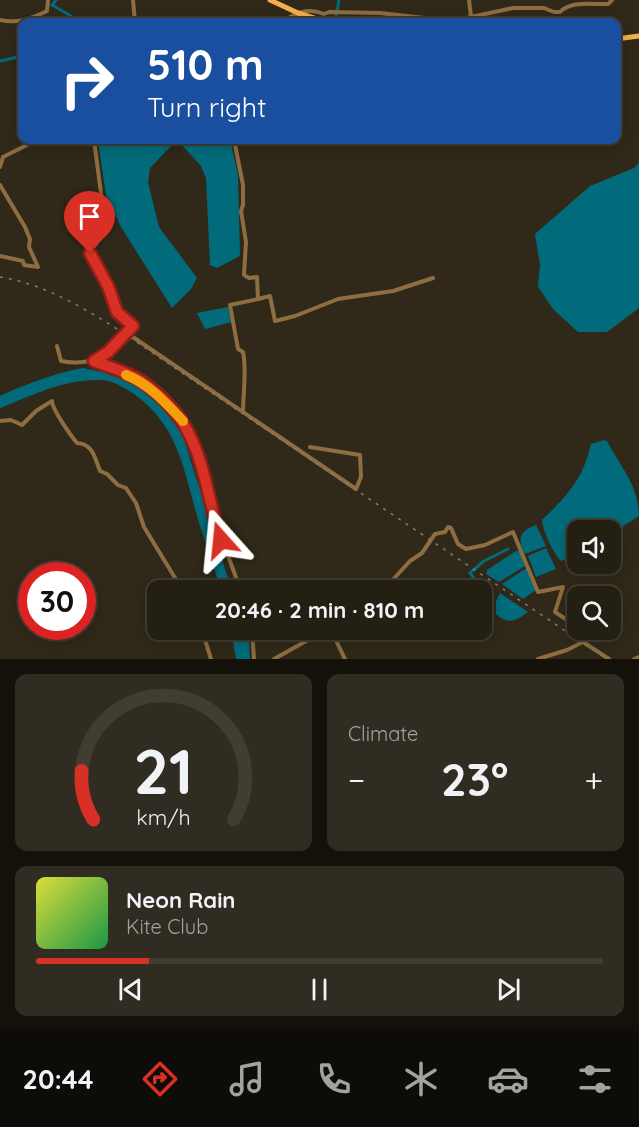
<!DOCTYPE html>
<meta charset="utf-8">
<style>
body{margin:0;font-family:Quicksand,sans-serif;background:#302c21;color:#f1f3f6;height:100vh;display:flex;flex-direction:column;font-size:22px;white-space:nowrap}
*{box-sizing:border-box;margin:0}
p{font-size:20px;color:#a3a2a0}
.icon{flex:none;width:33px;height:33px;fill:none;stroke:currentColor;stroke-width:2;stroke-linecap:round;stroke-linejoin:round}
.map{position:relative;height:659px;overflow:hidden}
.sheet{display:flex;flex-direction:column;gap:15px;padding:15px;background:#14110a;flex:1}
.sheet>*{flex:none}
.hud{position:absolute;left:18px;top:18px;width:603px;height:126px;border-radius:12px;box-shadow:0 3px 15px #0003,0 0 0 2px #413d33;background:#1a4fa0;color:#fff;overflow:hidden}
.buttons{position:absolute;left:567px;top:520px;display:grid;gap:12px}
.buttons a{display:grid;place-items:center;width:54px;height:54px;border-radius:12px;background:#241f13;box-shadow:0 3px 15px #0003,0 0 0 2px #413d33;font-size:30px}
.speed{position:absolute;left:18px;top:562px;display:flex;gap:12px;font-size:30px;font-weight:700;text-align:center}
.speed>*{display:grid;place-content:center;width:78px;height:78px;border-radius:50%;background:#241f13;box-shadow:0 3px 15px #0003,0 0 0 2px #413d33;line-height:1}
.speed .limit{border:9px solid #d22;background:#fff;color:#111}
.pin{position:absolute;display:grid;place-items:center;width:51px;height:51px;color:#fff;margin:-62px -26px;border-radius:50% 50% 50% 0;rotate:-45deg;box-shadow:0 0 6px #0007}
.pin .icon{rotate:45deg}
.me{position:absolute;width:66px;margin:-33px;rotate:342deg;stroke-linejoin:round;filter:drop-shadow(0 0 4px #0008)}
.turn{display:flex;align-items:center;gap:21px;height:126px;padding:0 30px;font-size:27px}
.turn .icon{width:78px;height:78px;stroke-width:2.5}
.turn b{display:block;font-size:42px;line-height:51px}
.big{font-size:45px;font-weight:700;line-height:1.1}
.sheet .card{flex:1;display:flex;flex-direction:column;justify-content:center;gap:9px;min-width:0;padding:0 21px;border-radius:12px;background:#302c21}
.sheet .dial{align-items:center;gap:0}
.dial svg{height:156px;overflow:visible;fill:none;stroke:#413d33;stroke-width:7;stroke-linecap:round;text-anchor:middle}
.dial text{fill:#f1f3f6;stroke:none}
.song{display:flex;align-items:center;gap:18px}
.cover{width:72px;height:72px;border-radius:9px;background:linear-gradient(135deg,hsl(60 70% 55%),hsl(140 70% 35%))}
.played{height:6px;border-radius:3px;background:linear-gradient(90deg,#d93025 20%,#413d33 20%)}
.keys{display:flex;justify-content:space-around;direction:ltr}
.heat{display:flex;justify-content:space-between;align-items:center;font-size:33px;direction:ltr}
.sheet .tiles{flex:1;display:grid;gap:15px;grid-template-columns:1fr 1fr}
.card:last-child{grid-column:span 2}
.trip{position:absolute;left:147px;top:580px;width:345px;height:60px;border-radius:12px;background:#241f13;box-shadow:0 3px 15px #0003,0 0 0 2px #413d33;font-weight:700;line-height:60px;text-align:center}
.tab-bar{display:flex;height:96px;justify-content:space-around;align-items:center;background:#0e0c08;color:#a3a2a0}
.tab-bar .icon{width:42px;height:42px}
.tab-bar .on{color:#d93025}
.tab-bar b{font-size:27px;color:#f1f3f6}
.map>svg:first-child{display:block}
</style>
<div class="map">
<svg width="639" height="659" viewBox="0 0 639 659">
<rect width="100%" height="100%" fill="#302919"/>
<!-- water -->
<g fill="#016b7b">
<path d="M98 140H230L238 174 240 256 217 268 210 265 206 178 201 166 177 140 150 168 148 182 159 227 197 278 191 289 172 308 121 227 106 196Z"/>
<path d="M639 163V308L607 332H578L553 309 538 287 540 265 535 234 590 186 634 168Z"/>
<path d="M228 307 231 322 205 329 197 313Z"/>
<path d="M83 368 117 375 133 381 157 401 181 430 232 591H221C215 569 207 548 200 526 184 474 181 428 134 394 125 388 112 380 101 380 64 379 33 395 0 408V396C26 384 55 373 83 368Z"/>
<path d="M604 440 607 441C620 466 639 486 639 516L623 526V535L611 541 610 531H578L577 555 561 561C553 553 543 531 542 520 568 495 583 479 591 444Z"/>
<path d="M536 525 546 546 525 554C517 540 519 531 536 525Z"/>
<path d="M546 548 556 569 536 577 528 556Z"/>
<path d="M516 551H519L526 564 525 566 499 582 486 574 487 570Z"/>
<path d="M525 569H527L536 590 523 599 502 584Z"/>
<path d="M500 593 528 612C516 621 508 625 496 614V601Z"/>
<path d="M231 630H245L249 643 250 659H236Z"/>
</g>
<g fill="none" stroke-linecap="round" stroke-linejoin="round">
<!-- canal -->
<g stroke="#016b7b" stroke-width="3">
<path d="M56 0 52 5 71 16 73 22"/>
<path d="M335 22 339 0"/>
<path d="M0 61 22 56"/>
<path d="M493 594 483 590 470 573 484 561 508 549"/>
</g>
<!-- minor -->
<g stroke="#8e6d40" stroke-width="4">
<path d="M133 0 135 22"/>
<path d="M469 0 471 17 513 8H544L554 12H560C571 0 594 5 608 4L612 0"/>
<path d="M0 20C18 24 30 19 47 11L48 0"/>
<path d="M282 22C296 13 307 7 324 14L329 12 380 13 452 21 471 17 473 22"/>
<path d="M234 140 243 185V205L241 211 246 242 244 275 249 278 257 277 258 299 270 296 275 321 295 316 338 299 393 291 433 278"/>
<path d="M0 167 3 157 33 142 44 140"/>
<path d="M0 185 25 227 30 239 29 247 38 267 24 265 23 261 0 256"/>
<path d="M127 333 356 489 361 477 360 455 310 447"/>
<path d="M57 346 61 361C96 368 113 351 133 326L117 312 108 286 90 253 99 239 91 205 102 201 94 140"/>
<path d="M95 361C110 368 128 373 141 382 157 393 175 408 185 424 199 445 211 487 212 512L241 591"/>
<path d="M243 412C243 394 247 370 243 352L238 349 230 305 258 299"/>
<path d="M0 421 11 420 22 425 36 411 52 401C52 409 71 436 77 443 93 444 95 458 100 471L107 474 118 485 126 488 136 503 144 527 183 591"/>
<path d="M387 591V586L410 561 422 553 435 534 445 532 448 527 451 528 458 544 466 549 485 545 513 532 538 592 563 587 555 612 578 627"/>
<path d="M202 630 211 659"/>
<path d="M252 630 254 659"/>
<path d="M331 630 345 659"/>
<path d="M581 630 588 635 584 642"/>
<path d="M274 659 326 630"/>
<path d="M538 659 567 650 583 642 609 659"/>
<path d="M634 659 639 657"/>
</g>
<!-- major -->
<g stroke="#f3af49" stroke-width="5">
<path d="M270 0 298 13 326 22"/>
<path d="M616 39 639 36"/>
</g>
<!-- rail -->
<path stroke="#827c6f" stroke-width="1.5" stroke-dasharray="3 6" stroke-linecap="butt" d="M0 277C43 284 81 306 117 329L607 659"/>
</g>
<g fill="none" stroke-linecap="round" stroke-linejoin="round">
<defs>
<path id="route" d="M90 253 108 286 117 312 133 326 108 352 94 361C109 367 127 372 141 381 205 425 200 475 221 540"/>
</defs>
<!-- route casing -->
<use href="#route" stroke="#8d1f18" stroke-width="15"/>
<!-- route -->
<use href="#route" stroke="#d93025" stroke-width="10"/>
<!-- slow -->
<path stroke="#f59e0b" stroke-width="10" d="M126 375C149 384 166 403 183 421"/>
</g>
</svg>
<div class="buttons">
<a><svg class="icon" aria-label="sound" viewBox="0 0 24 24"><path d="M4 9h4l5-4v14l-5-4H4zM17 9q2 3 0 6"/></svg></a>
<a><svg class="icon" aria-label="search" viewBox="0 0 24 24"><circle cx="10" cy="10" r="6"/><path d="M15 15l6 6"/></svg></a>
</div>
<div class="speed"><div class="limit">30</div></div>
<div class="pin" style="left:90px;top:253px;background:#d93025"><svg class="icon" aria-label="arrive" viewBox="0 0 24 24"><path d="M6 21V4h12l-3 4 3 4H6"/></svg></div>
<svg class="me" style="left:221px;top:540px" viewBox="-20 -20 40 40"><path d="M0-17L14 15 0 8-14 15z" fill="#d93025" stroke="#fff" stroke-width="4"/></svg>
<div class="trip">20:46 · 2 min · 810 m</div>
<div class="hud">
<div class="turn"><svg class="icon" aria-label="right" viewBox="0 0 24 24"><path d="M7 20v-9h11M14 6l5 5-5 5"/></svg><div><b>510 m</b>Turn right</div></div>
</div>
</div>
<section class="sheet">
<div class="tiles">
<div class="card dial"><svg viewBox="0 0 100 80">
<path d="M14 69A42 42 0 1 1 86 69"/>
<path d="M14 69A42 42 0 0 1 8 44" stroke="#d93025"/>
<text x="50" y="56" font-size="32" font-weight="700">21</text>
<text x="50" y="72" font-size="11">km/h</text>
</svg></div>
<div class="card"><p>Climate</p>
<div class="heat"><a>−</a><b class="big">23°</b><a>+</a></div>
</div>
<div class="card">
<div class="song"><i class="cover"></i><div><b>Neon Rain</b><p>Kite Club</p></div></div>
<div class="played"></div>
<div class="keys"><svg class="icon" aria-label="previous" viewBox="0 0 24 24"><path d="M18 5L8 12l10 7zM5 5v14"/></svg><svg class="icon" aria-label="pause" viewBox="0 0 24 24"><path d="M8 5v14M16 5v14"/></svg><svg class="icon" aria-label="next" viewBox="0 0 24 24"><path d="M6 5l10 7-10 7zM19 5v14"/></svg></div>
</div>
</div>
</section>
<nav class="tab-bar">
<b>20:44</b>
<svg class="icon on" aria-label="directions" viewBox="0 0 24 24"><path d="M12 3l9 9-9 9-9-9zM9 14v-3h6M13 9l2 2-2 2"/></svg>
<svg class="icon" aria-label="music" viewBox="0 0 24 24"><path d="M9 18V5l10-2v13"/><circle cx="6" cy="18" r="3"/><circle cx="16" cy="16" r="3"/></svg>
<svg class="icon" aria-label="phone" viewBox="0 0 24 24"><path d="M5 4h4l2 5-3 2q2 4 5 5l2-3 5 2v4C11 20 4 13 5 4z"/></svg>
<svg class="icon" aria-label="climate" viewBox="0 0 24 24"><path d="M12 3v18M4 7l16 10M4 17L20 7"/></svg>
<svg class="icon" aria-label="car" viewBox="0 0 24 24"><path d="M5 17H2v-5l4-1 3-4h7l3 4 3 1v5h-3M9 17h6M6 11h13"/><circle cx="7" cy="17" r="2"/><circle cx="17" cy="17" r="2"/></svg>
<svg class="icon" aria-label="filters" viewBox="0 0 24 24"><path d="M4 7h16M4 17h16"/><circle cx="9" cy="7" r="2"/><circle cx="15" cy="17" r="2"/></svg>
</nav>
